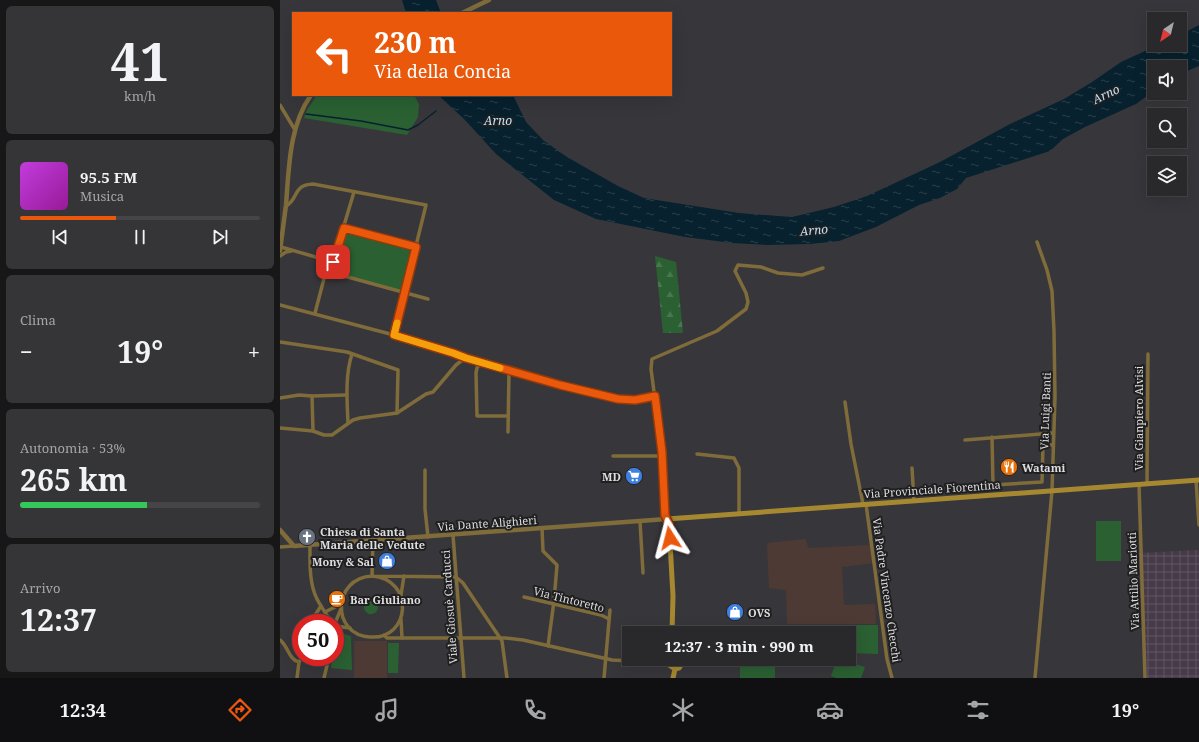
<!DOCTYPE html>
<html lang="it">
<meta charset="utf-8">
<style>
body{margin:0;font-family:"Noto Serif",serif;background:#353538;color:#f1f3f6;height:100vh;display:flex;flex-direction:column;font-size:15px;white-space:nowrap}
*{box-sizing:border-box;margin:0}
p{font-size:13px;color:#a5a6a9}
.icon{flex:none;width:22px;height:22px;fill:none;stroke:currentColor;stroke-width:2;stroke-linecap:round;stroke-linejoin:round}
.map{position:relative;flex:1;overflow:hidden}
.drawer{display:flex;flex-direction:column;gap:6px;padding:6px;background:#171718;width:280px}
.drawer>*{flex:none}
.top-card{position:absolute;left:12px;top:12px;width:380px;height:84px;border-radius:0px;box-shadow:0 4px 16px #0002,0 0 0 1px #454548;background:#ea580c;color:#fff;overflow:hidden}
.needle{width:26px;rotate:215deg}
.fabs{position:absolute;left:867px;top:12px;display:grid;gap:8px}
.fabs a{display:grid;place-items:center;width:40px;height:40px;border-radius:0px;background:#29292c;box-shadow:0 4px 16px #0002,0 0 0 1px #454548;font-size:20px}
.speed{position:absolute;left:12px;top:614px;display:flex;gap:8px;font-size:20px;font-weight:700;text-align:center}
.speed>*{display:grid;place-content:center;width:52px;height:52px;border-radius:50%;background:#29292c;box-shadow:0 4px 16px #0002,0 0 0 1px #454548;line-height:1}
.speed .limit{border:6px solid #d22;background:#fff;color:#111}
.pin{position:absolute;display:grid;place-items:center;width:34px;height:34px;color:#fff;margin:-17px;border-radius:8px;box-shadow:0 2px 6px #0006}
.me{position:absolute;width:44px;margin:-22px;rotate:351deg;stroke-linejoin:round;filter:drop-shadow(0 0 3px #0008)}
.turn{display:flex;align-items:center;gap:14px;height:84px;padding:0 16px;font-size:18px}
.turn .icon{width:52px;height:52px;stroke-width:2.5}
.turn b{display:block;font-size:28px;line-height:34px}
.big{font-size:30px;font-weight:700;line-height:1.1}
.drawer .widget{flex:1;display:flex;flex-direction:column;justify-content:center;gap:6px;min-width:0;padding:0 14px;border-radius:6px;background:#353538}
.drawer .dial{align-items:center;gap:0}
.dial b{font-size:52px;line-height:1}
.song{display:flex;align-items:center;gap:12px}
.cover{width:48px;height:48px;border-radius:6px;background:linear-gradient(135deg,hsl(290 70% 55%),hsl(300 70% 35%))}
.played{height:4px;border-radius:2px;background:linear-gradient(90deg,#ea580c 40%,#454548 40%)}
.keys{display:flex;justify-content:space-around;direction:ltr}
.heat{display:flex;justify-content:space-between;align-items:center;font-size:22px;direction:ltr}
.charge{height:6px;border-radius:3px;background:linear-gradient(90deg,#34c759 53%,#454548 0)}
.trip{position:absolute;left:342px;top:626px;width:234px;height:40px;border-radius:0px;background:#29292c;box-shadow:0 4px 16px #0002,0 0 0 1px #454548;font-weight:700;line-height:40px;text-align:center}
.dock{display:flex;height:64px;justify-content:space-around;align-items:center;background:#101012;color:#a5a6a9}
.dock .icon{width:28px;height:28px}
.dock .on{color:#ea580c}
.dock b{font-size:18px;color:#f1f3f6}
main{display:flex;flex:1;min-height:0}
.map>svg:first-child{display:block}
</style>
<main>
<section class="drawer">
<div class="widget dial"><b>41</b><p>km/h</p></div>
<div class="widget">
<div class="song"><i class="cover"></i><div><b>95.5 FM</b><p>Musica</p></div></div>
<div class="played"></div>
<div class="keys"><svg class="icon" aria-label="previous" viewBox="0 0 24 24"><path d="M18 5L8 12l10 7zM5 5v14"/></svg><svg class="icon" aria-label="pause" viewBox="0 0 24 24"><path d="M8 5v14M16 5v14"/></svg><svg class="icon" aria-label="next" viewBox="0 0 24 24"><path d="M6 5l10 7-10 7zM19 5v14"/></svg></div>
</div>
<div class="widget"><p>Clima</p>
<div class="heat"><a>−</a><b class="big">19°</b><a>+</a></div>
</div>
<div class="widget"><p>Autonomia · 53%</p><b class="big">265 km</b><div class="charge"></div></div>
<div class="widget"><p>Arrivo</p><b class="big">12:37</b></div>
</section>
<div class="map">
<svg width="919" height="678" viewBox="0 0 919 678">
<defs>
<pattern id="industrial-grid" width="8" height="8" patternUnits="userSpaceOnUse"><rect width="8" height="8" fill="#473a49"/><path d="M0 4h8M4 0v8" fill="none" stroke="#615663"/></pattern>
<pattern id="grass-tufts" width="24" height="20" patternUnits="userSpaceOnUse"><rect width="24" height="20" fill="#2a6032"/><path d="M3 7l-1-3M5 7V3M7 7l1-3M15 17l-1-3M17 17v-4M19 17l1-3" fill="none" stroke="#48764f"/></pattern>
<pattern id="forest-firs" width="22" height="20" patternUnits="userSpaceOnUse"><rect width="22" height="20" fill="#2a6032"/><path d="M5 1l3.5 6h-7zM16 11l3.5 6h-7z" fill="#48764f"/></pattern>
<pattern id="water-ripples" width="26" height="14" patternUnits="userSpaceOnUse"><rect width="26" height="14" fill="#07212e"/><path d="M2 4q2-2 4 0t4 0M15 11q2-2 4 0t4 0" fill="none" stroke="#2b414c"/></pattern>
</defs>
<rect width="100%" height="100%" fill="#37373b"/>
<!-- industrial -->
<path fill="url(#industrial-grid)" d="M919 550V678H864L859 553Z"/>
<!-- education -->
<g fill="#4e3a34">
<path d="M526 539 528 548 591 545 594 563 562 567 564 605 595 604 596 624H507L506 590 489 588 487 543Z"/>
<rect x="74" y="641" width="33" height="37"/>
</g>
<!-- grass -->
<circle fill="url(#grass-tufts)" cx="91" cy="607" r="7"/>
<!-- forest -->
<path fill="url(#forest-firs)" d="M375 256 396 262 403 333H383Z"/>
<!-- green -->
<g fill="#2a6032">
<path d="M37 95H134L139 104 138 117 127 135 24 118 27 110Z"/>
<path d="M64 228 136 247 124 292 53 273Z"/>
<rect x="816" y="521" width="25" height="40"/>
<path d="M559 625H598V654L569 653V633H559Z"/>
<path d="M57 632 71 636 72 670 51 668 53 657H55Z"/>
<path d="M108 643H119L118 673H108Z"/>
<rect x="460" y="659" width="35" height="19"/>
<path d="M557 659 585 667 581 678H556L551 676Z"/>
</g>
<!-- water -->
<g fill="url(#water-ripples)">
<path d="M122 0H156L161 13H126Z"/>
<path d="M919 25V66L900 74V67H874V91L856 104 805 127 783 139 770 151 686 178 677 189 660 198 639 205 596 227 559 241 530 244 487 245 452 243 405 237 316 219 274 200 216 154 184 119 158 95H233L246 122 263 140 287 157 338 186 364 198 459 213 512 217 554 207 587 196 660 162 730 124 784 99 812 82 841 62 878 45H900V35Z"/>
</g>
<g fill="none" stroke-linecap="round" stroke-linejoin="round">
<!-- stream -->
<path stroke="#07212e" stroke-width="1.5" d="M26 114 81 121 128 130 138 125 156 111"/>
<!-- minor -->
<g stroke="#7f6c3a" stroke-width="3.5">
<path d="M0 105 15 130"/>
<path d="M6 206C19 199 12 185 33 184L146 205 114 335"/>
<path d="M64 228 136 247"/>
<path d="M1 247 53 262"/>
<path d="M0 256 6 252 11 251"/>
<path d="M46 271 148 299"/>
<path d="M0 305 114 335 173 353 185 358 280 385 339 399 355 400 375 396"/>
<path d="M35 313 46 271 53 262 74 192"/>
<path d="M0 342 67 352 118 370 117 413"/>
<path d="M201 362 197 368 196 373 197 416H228"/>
<path d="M32 396 33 431"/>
<path d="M0 398 19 395 32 396 66 395"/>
<path d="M565 402 571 444 583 504"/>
<path d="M68 423C67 400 65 375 72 354"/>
<path d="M0 428 33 431 44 435H52L73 420 80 418 117 413 146 394 153 392 176 365 185 358"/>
<path d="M228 432 229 371"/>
<path d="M712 437 713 485 762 482 763 445H773"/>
<path d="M685 440 773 433"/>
<path d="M417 454 454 458 459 468V513"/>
<path d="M333 456H382"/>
<path d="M632 468 634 501"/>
<path d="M145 470V509L148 537"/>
<path d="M916 480 919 525"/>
<path d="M867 483 868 354"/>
<path d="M859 484 865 678"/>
<path d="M586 504 607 659 612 678"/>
<path d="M387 519 385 515 382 452 371 369 372 359 437 331 466 309 468 302 466 293 455 271 458 265 481 267 498 273 522 275 543 268"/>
<path d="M360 521 363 573"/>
<path d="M262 528 263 551 277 565 274 601 268 646"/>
<path d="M173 535 184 678"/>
<path d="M30 546C30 563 29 583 37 599 41 607 47 615 52 623"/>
<path d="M0 547 14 546"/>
<path d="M92 576C135 579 131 640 90 637 51 635 52 578 92 576L176 577"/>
<path d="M92 576 93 541"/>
<path d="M176 577 183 583 222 641 227 678"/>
<path d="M121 595 124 576"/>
<path d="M244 597 321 615 329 619"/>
<path d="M45 612 61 604"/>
<path d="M121 619 122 638"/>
<path d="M30 623 41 606"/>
<path d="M55 623 61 609"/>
<path d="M55 626 70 628"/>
<path d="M104 635 107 638H225L243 640 332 660 389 663"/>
<path d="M0 640C8 646 9 660 19 662"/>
<path d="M17 678 19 662 23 657"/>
<path d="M44 678 49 657"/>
<path d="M324 678 330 610"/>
<path d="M755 678 772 491 775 397 774 331 772 291 767 270 757 242"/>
</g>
<!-- tertiary -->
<g stroke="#7f6c3a" stroke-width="4.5">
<path d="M182 13 209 0"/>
<path d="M0 251C2 236 4 221 6 205 9 168 9 126 31 95"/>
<path d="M0 530 14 546 387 519"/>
</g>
<!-- secondary -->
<g stroke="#a68831" stroke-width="5">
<path d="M392 633 393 596 389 524 387 519 919 480"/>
<path d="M390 659 389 665 395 669 399 668 401 665V659"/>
<path d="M393 678 395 669"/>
</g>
</g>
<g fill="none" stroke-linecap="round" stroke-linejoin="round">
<defs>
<path id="route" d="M53 262 64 228 136 247 114 335 173 353 186 358 280 385 338 399 355 400 375 396 382 452 385 515 389 524 390 538"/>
</defs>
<!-- route casing -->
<use href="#route" stroke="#983908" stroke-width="10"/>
<!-- route -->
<use href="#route" stroke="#ea580c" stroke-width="7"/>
<!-- slow -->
<path stroke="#f59e0b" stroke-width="7" d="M117 323 114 335 173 353 186 358 220 368"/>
</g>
<!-- icons -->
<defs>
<symbol id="restaurant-disc" viewBox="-11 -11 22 22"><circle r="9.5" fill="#e8710a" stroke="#1f1f20"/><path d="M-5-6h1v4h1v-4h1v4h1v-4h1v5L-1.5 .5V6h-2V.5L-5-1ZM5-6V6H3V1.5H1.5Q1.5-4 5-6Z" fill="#fff"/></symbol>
<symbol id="supermarket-disc" viewBox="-11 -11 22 22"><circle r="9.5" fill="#3f7fe0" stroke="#1f1f20"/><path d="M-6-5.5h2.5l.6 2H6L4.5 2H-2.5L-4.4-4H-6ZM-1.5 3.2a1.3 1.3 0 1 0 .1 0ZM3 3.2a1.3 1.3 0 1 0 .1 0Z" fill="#fff"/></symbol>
<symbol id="church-disc" viewBox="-11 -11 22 22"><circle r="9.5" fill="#6b7280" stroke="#1f1f20"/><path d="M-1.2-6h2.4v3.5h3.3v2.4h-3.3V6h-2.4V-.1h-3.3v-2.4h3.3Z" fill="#fff"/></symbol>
<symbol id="shop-disc" viewBox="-11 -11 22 22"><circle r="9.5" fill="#3f7fe0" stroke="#1f1f20"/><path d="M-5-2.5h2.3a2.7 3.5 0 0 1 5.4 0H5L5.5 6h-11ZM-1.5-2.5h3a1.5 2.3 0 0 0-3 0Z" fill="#fff"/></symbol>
<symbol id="cafe-disc" viewBox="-11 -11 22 22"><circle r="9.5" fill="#e8710a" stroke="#1f1f20"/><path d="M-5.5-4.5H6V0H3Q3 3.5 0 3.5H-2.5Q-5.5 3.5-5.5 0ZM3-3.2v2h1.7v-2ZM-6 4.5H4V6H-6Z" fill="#fff"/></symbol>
</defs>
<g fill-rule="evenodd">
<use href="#restaurant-disc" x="719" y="457" width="20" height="20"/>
<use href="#supermarket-disc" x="344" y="466" width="20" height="20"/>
<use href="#church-disc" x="17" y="527" width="20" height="20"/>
<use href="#shop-disc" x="97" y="551" width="20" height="20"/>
<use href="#cafe-disc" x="47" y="589" width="20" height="20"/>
<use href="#shop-disc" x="445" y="602" width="20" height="20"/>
</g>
<g text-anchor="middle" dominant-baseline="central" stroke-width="4" stroke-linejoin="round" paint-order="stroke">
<!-- street labels -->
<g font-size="11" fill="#dedee1" stroke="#1f1f20">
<text transform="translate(765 411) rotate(-88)">Via Luigi Banti</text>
<text transform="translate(858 418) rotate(-90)">Via Gianpiero Alvisi</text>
<text transform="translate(652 489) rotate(-4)">Via Provinciale Fiorentina</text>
<text transform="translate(207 523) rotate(-4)">Via Dante Alighieri</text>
<text transform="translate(853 581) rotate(-92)">Via Attilio Mariotti</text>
<text transform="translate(607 590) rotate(82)">Via Padre Vincenzo Checchi</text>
<text transform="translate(289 599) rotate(14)">Via Tintoretto</text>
<text transform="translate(169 607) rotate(-94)">Viale Giosuè Carducci</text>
</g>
<!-- poi labels -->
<g font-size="11" font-weight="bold" fill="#dedee1" stroke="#1f1f20" text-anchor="start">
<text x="742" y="467">Watami</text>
<text x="341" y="476" text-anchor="end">MD</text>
<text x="40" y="531">Chiesa di Santa<tspan x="40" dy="13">Maria delle Vedute</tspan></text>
<text x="94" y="561" text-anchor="end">Mony &amp; Sal</text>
<text x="70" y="599">Bar Giuliano</text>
<text x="468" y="612">OVS</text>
</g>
<!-- water labels -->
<g font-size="12" font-style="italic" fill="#bde4fc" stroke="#1f1f20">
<text transform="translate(826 94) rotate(-26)">Arno</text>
<text x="218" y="120">Arno</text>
<text transform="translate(534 230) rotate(-5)">Arno</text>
</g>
</g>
</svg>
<div class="fabs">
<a><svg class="needle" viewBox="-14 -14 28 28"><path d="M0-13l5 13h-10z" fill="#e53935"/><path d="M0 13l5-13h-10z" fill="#a5a6a9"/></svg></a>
<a><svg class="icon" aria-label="sound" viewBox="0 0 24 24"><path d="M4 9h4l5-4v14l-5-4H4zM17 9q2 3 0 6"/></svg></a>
<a><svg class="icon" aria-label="search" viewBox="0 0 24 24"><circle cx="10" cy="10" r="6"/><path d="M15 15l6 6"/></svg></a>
<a><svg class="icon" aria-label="layers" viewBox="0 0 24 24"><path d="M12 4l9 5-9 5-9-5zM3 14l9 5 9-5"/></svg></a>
</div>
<div class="speed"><div class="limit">50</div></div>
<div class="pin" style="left:53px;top:262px;background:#d93025"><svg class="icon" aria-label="arrive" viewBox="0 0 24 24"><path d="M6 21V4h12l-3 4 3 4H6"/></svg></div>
<svg class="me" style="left:390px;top:538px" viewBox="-20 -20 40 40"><path d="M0-17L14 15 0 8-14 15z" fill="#ea580c" stroke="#fff" stroke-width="4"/></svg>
<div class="trip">12:37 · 3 min · 990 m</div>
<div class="top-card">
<div class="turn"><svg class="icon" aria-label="left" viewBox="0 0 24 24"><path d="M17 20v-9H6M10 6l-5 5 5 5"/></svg><div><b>230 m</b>Via della Concia</div></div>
</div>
</div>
</main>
<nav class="dock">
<b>12:34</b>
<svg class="icon on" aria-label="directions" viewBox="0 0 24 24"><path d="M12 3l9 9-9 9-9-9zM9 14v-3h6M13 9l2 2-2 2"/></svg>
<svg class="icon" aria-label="music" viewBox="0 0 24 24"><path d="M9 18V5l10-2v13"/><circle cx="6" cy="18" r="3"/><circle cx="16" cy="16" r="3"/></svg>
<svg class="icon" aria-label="phone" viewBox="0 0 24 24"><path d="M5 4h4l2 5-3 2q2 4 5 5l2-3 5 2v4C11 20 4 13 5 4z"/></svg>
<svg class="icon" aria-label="climate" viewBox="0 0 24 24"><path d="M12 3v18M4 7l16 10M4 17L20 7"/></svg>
<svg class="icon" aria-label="car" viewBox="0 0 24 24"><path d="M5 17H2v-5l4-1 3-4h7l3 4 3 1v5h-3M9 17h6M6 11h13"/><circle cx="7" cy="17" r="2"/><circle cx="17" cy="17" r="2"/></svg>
<svg class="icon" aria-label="filters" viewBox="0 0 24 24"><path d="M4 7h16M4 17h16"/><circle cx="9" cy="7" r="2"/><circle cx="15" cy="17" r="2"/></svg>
<b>19°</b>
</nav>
